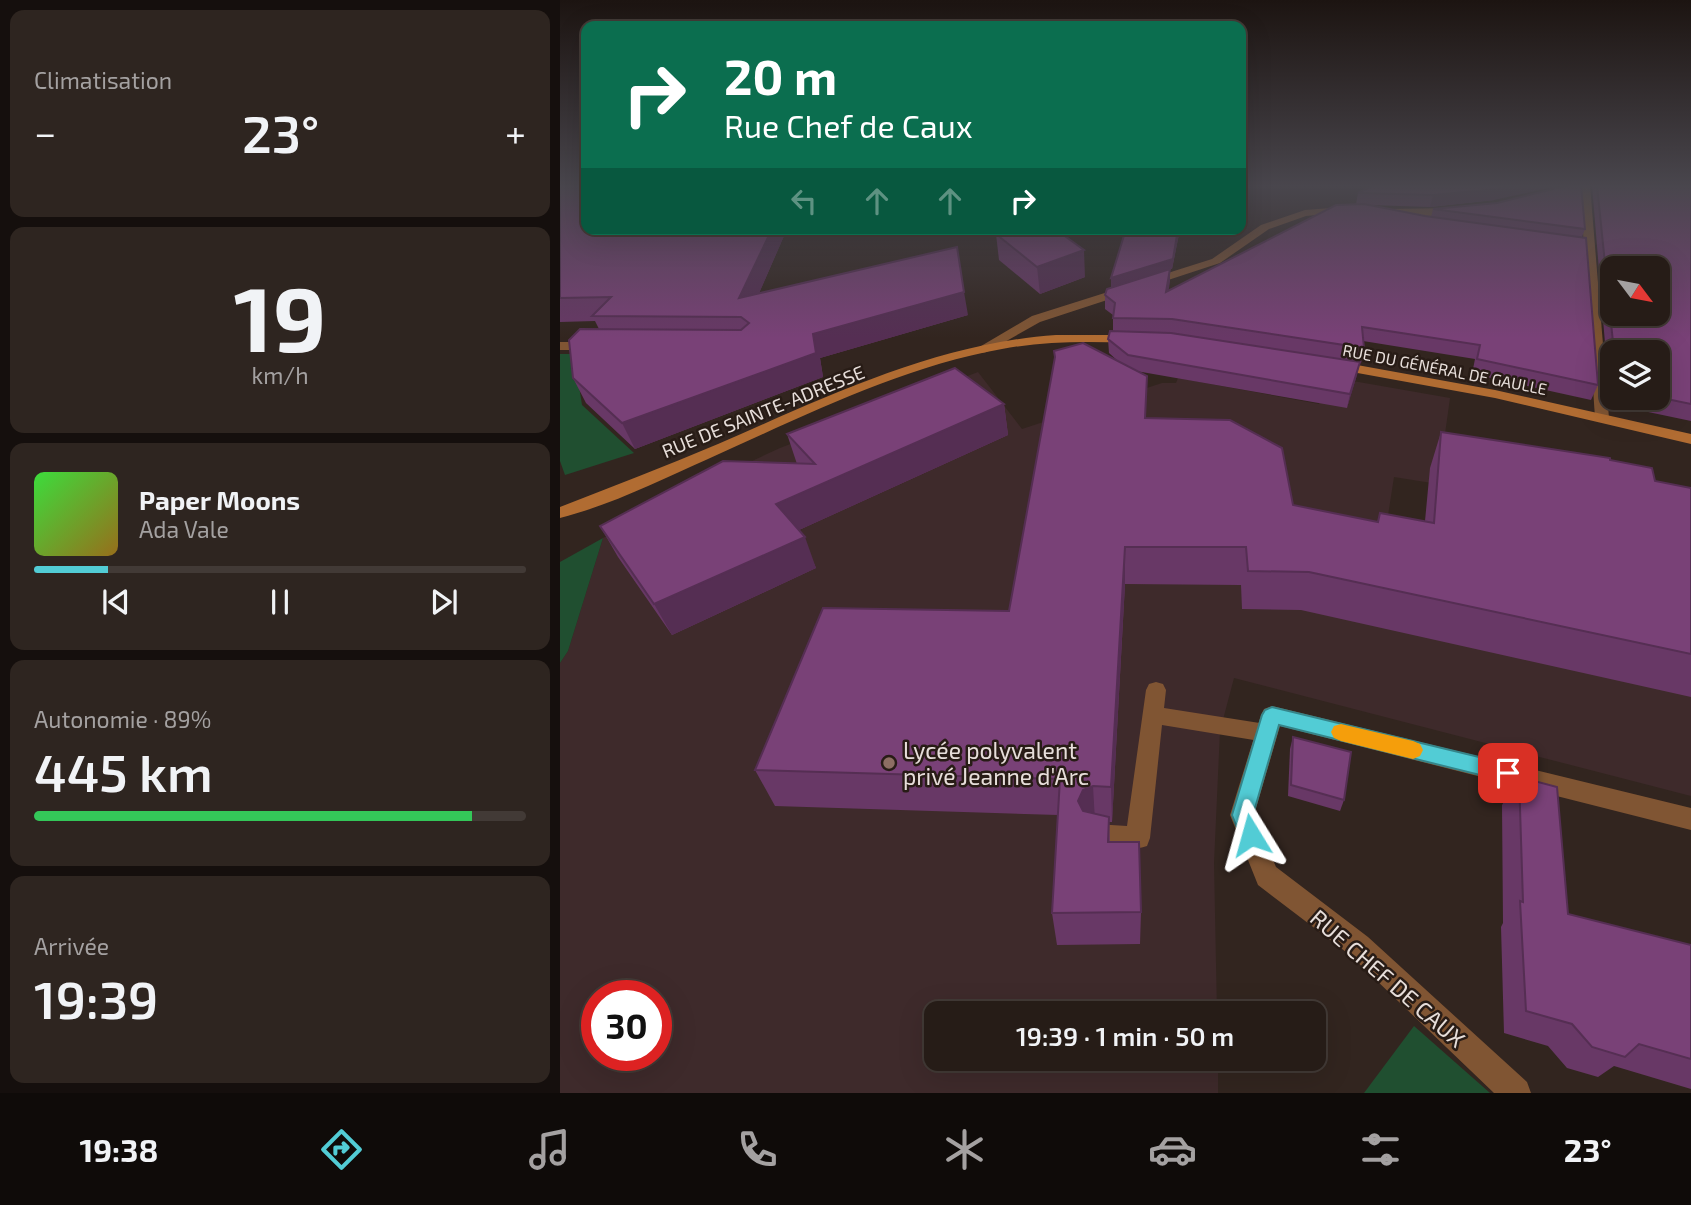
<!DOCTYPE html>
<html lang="fr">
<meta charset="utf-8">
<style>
body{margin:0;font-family:"Exo 2",sans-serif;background:#2e2520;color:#f1f3f6;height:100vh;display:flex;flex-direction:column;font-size:26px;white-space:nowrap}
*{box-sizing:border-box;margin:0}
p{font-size:23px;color:#a4a1a1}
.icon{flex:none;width:38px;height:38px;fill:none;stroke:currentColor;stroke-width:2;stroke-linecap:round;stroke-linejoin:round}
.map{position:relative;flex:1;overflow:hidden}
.drawer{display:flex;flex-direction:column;gap:10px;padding:10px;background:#150f0d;width:560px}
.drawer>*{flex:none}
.banner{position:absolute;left:21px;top:21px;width:665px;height:214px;border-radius:14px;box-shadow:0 7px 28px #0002,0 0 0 2px #423a36;background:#0b6e4f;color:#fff;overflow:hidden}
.needle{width:46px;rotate:122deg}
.tools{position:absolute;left:1040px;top:256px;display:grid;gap:14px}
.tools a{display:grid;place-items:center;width:70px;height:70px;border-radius:14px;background:#261c17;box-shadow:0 7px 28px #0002,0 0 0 2px #423a36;font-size:35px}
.speed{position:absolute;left:21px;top:980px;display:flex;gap:14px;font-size:35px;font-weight:700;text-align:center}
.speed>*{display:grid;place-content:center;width:91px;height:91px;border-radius:50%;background:#261c17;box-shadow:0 7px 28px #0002,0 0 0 2px #423a36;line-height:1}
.speed .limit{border:10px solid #d22;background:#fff;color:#111}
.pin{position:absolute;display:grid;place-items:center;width:60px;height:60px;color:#fff;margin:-30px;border-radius:14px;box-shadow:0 4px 10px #0006}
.me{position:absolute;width:77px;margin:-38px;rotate:352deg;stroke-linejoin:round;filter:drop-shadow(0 0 5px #0008)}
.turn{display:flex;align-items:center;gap:24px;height:147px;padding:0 28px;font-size:32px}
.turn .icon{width:91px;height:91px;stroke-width:2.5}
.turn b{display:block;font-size:49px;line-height:60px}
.lanes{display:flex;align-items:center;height:66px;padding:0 28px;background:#0003;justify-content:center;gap:35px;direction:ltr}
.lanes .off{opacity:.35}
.big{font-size:52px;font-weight:600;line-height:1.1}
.drawer .card{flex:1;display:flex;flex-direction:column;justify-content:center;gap:10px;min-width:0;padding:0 24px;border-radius:14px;background:#2e2520}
.drawer .dial{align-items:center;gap:0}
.dial b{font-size:91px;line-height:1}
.song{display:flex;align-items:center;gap:21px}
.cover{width:84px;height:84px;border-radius:10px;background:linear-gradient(135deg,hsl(120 70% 55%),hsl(40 70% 35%))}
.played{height:7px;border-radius:4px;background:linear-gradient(90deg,#52ccd5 15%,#423a36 15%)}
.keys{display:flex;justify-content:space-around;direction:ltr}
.heat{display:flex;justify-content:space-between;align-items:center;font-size:38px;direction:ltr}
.charge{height:10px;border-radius:5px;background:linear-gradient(90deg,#34c759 89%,#423a36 0)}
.trip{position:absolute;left:364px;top:1001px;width:402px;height:70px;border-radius:14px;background:#261c17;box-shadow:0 7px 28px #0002,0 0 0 2px #423a36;font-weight:600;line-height:70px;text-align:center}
.menu{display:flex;height:112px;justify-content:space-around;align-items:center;background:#0f0b09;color:#a4a1a1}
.menu .icon{width:49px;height:49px}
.menu .active{color:#52ccd5}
.menu b{font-size:32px;color:#f1f3f6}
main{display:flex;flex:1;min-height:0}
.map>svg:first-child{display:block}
</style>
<main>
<section class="drawer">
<div class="card"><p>Climatisation</p>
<div class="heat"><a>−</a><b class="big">23°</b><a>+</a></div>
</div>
<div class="card dial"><b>19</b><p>km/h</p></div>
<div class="card">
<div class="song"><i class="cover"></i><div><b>Paper Moons</b><p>Ada Vale</p></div></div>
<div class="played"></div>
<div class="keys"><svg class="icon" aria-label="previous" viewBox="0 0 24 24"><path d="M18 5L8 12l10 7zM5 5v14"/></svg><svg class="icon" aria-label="pause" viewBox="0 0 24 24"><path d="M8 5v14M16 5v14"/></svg><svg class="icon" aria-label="next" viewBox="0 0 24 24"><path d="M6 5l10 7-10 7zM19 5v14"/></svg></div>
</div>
<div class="card"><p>Autonomie · 89%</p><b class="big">445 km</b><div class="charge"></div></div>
<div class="card"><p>Arrivée</p><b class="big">19:39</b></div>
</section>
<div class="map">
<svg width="1131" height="1093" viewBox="0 0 1131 1093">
<rect width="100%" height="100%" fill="#32251f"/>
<!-- education -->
<path fill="#3e2a2b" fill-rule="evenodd" d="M418 372 462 429 602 383H616L618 378 759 404 770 377 890 398 878 484 834 477 827 522 1131 541V796L674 678 660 731 654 863 657 1013H376V1059H658V1093H0V663L8 651 43 538 127 491 220 448ZM37 996H96V1055H37Z"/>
<!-- green -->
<g fill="#204f30">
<path d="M0 354H14L22 405 74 453 5 475 0 461Z"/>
<path d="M43 538 8 651 0 663V562Z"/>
<path d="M854 1026 930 1093H804Z"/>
</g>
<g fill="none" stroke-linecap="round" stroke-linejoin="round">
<!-- lane -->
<g fill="#805533" fill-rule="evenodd">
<path d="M1020 185H1030L1049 418 1042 422 1035 418Z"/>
<path d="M596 682 603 684 606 690 604 708 706 724 714 726 717 733 714 740 706 742 602 725 590 838 587 846C570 852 543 849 526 843L523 835 526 827 535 824 567 826 586 690 589 684Z"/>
</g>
<!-- street -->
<g fill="#805533" fill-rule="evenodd">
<path d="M784 207 789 210 787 212 746 216 709 229 660 263 480 322 427 352 422 353 416 349 472 316 652 259 701 225 745 210Z"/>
<path d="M896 208 901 211 899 213 870 216 823 215 818 212 823 209Z"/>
<path d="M0 342H31L37 346 31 350H0Z"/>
<path d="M712 706 1131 808V830L720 726 694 815 716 867 808 937 967 1082 971 1093H934L790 955 698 885 670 815 701 715 704 709Z"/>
</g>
<!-- secondary -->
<g fill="#b16c32" fill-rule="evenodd">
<path d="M496 335H570L576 339 570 343C527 341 485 341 442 349 340 367 242 417 148 459 101 480 51 505 0 518V507C53 486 106 466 158 444 266 397 377 343 496 335Z"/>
<path d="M775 361 935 390 1131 434V444L935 398 770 368 768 365Z"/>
</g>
</g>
<!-- wall -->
<g fill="#683866" fill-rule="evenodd">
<path d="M0 185 26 229H227L199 293 408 315 260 358 263 377 75 449 26 403 13 378 39 329 35 321 0 322Z"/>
<path d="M814 185 934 200 870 207 810 205 871 217 873 209 1025 229 1022 237 1038 385 1031 400 912 374 915 359 803 341 804 348 801 363H799L787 408 576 371 586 418 733 505 818 522 865 521 870 468 881 432 1050 460 1095 481 1131 488V697L741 610 682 609 681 585 565 584 552 822H549L550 842 581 912 580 944 497 945 492 913 498 815 215 806 195 770 449 611 494 362V351L559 362 549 353 548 339 553 331V315L545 309V295L551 288 566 229H620L612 269H610L608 290 796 204 798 193Z"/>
<path d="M1032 185H1131V421L1050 404ZM1052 352H1097V397H1052Z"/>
<path d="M436 234 525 277 480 294 439 260Z"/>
<path d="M444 404 448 435 239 530 256 568 112 635 58 557 40 526 237 464 227 434Z"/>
<path d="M733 737 784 800 780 811 728 796 730 749Z"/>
<path d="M959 777 1008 914 1131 945V1089L1054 1066 1038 1077 1007 1068 988 1046 944 1033 941 927 943 923 942 805Z"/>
</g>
<!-- shaded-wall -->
<g fill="#552e53">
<path d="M954 185H1002L934 200 870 207 873 195Z"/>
<path d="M212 229H227L187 321 179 298Z"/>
<path d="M618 229H620L612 269H610V282L606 305 551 288V278Z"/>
<path d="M524 250 525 277 480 294 477 267Z"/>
<path d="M404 292 408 315 260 358 263 377 75 449 62 423 253 334Z"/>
<path d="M800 362 797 375 787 408 790 394Z"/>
<path d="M444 404 448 435 228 535 216 504Z"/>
<path d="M245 537 256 568 112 635 94 604Z"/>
<path d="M565 547V584L552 822 551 787Z"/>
<path d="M533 786 535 821 525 825 518 801 523 790Z"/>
</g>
<!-- building -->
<g fill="#794177" stroke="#552e53" stroke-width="2" fill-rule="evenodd">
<path d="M0 185H26V229H212L179 298 397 247 404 292 253 334 256 353 62 423 13 378 9 340 20 329 181 330 189 323 181 317 32 316 51 297 0 298Z"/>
<path d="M814 185H954L937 189 873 195 798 193Z"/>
<path d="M1009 185H1021L1025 229 873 209 937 203Z"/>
<path d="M1037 185H1131V404L1097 397V352H1054ZM1052 268H1097V313H1052Z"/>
<path d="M804 204 865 216 1026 238 1038 385 917 359 920 345 802 327 804 348 612 319 553 318 555 303 545 295 547 289 610 269 606 292 776 205Z"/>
<path d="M458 229H495L524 250 477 267 436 234Z"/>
<path d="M566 229H618L613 259 551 278Z"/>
<path d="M550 331 611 333 800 362 790 394 568 355 548 339Z"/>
<path d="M523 343 587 376 585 418 670 420 722 448 733 505 818 522 820 513 874 523 881 432 1050 458V460L1092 468 1095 481 1131 488V654L749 572 688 571 686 547H565L551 787 533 786 523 790 518 801 523 811 549 817 548 842H579L581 912 492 913 500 779 195 770 263 608 449 611 495 357 494 351Z"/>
<path d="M395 368 444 404 216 504 245 537 94 604 40 526 163 461 255 464 227 434Z"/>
<path d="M733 737 791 752 784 800 731 785Z"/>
<path d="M959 777 997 787 1008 914 1131 945V1059L1079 1044 1065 1057 1032 1047 1012 1024 966 1011 960 901 963 902Z"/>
</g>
<!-- sky -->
<linearGradient id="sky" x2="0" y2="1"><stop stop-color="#1c1411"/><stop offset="0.55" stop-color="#49464d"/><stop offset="1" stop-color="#49464d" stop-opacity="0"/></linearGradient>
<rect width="1131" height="338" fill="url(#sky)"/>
<!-- route -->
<path fill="#52ccd5" stroke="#35858a" stroke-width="2" d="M712 707 948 764 955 767 958 773 955 780 948 782 719 725 693 815 702 835 698 843 691 846 683 843 672 815 702 715 705 710Z"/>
<!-- slow -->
<path fill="#f59e0b" d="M781 724 853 741 860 744 863 750 860 756 853 759 781 741 774 738 771 732 774 726Z"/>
<!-- markers -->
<circle fill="#8d6e63" stroke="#281c16" stroke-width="2.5" cx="329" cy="763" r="7"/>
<g text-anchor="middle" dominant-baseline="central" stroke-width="5" stroke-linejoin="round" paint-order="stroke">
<!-- far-street labels -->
<g font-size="16" fill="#e7deda" stroke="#281c16">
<text transform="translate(885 369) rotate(11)">RUE DU GÉNÉRAL DE GAULLE</text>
</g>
<!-- street labels -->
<g font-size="19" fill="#e7deda" stroke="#281c16">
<text transform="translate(203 411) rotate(-22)">RUE DE SAINTE-ADRESSE</text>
</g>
<!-- near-poi labels -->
<g font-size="23" fill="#e7deda" stroke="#281c16" text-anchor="start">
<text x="343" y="750">Lycée polyvalent<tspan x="343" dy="26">privé Jeanne d'Arc</tspan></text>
</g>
<!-- near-street labels -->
<g font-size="23" fill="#e7deda" stroke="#281c16">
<text transform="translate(828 978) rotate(41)">RUE CHEF DE CAUX</text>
</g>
</g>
</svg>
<div class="tools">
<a><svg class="needle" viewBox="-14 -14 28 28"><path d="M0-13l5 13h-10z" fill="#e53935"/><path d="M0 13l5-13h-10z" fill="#a4a1a1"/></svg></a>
<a><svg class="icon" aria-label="layers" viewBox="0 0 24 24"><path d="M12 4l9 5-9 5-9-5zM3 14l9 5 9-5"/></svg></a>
</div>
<div class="speed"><div class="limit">30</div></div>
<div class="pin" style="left:948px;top:773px;background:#d93025"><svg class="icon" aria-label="arrive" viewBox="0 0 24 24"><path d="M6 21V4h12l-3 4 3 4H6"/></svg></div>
<svg class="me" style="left:691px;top:835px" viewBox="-20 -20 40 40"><path d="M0-17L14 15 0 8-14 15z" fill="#52ccd5" stroke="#fff" stroke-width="4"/></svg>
<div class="trip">19:39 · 1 min · 50 m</div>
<div class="banner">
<div class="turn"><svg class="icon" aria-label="right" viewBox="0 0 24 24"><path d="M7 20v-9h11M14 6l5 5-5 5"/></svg><div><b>20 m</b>Rue Chef de Caux</div></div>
<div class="lanes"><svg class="icon off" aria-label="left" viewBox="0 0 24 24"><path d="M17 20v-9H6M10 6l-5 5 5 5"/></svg><svg class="icon off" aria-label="ahead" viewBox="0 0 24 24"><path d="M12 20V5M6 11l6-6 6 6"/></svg><svg class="icon off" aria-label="ahead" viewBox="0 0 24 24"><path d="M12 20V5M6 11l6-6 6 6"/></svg><svg class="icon" aria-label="right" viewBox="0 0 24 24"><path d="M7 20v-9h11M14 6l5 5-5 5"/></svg></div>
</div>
</div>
</main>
<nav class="menu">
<b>19:38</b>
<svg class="icon active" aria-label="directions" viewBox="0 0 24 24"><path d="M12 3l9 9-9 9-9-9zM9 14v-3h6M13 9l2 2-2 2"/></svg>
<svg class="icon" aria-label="music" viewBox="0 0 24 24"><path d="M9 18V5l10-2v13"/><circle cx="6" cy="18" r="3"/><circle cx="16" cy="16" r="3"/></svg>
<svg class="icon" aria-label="phone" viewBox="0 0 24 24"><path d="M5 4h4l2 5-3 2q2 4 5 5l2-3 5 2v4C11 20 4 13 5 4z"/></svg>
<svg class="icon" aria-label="climate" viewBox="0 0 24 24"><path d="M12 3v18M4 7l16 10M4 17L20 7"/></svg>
<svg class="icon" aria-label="car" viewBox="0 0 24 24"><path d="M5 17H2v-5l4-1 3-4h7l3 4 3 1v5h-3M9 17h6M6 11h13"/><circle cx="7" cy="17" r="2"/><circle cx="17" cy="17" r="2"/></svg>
<svg class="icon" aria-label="filters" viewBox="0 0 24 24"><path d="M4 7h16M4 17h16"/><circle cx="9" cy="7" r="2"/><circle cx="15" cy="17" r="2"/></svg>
<b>23°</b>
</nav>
